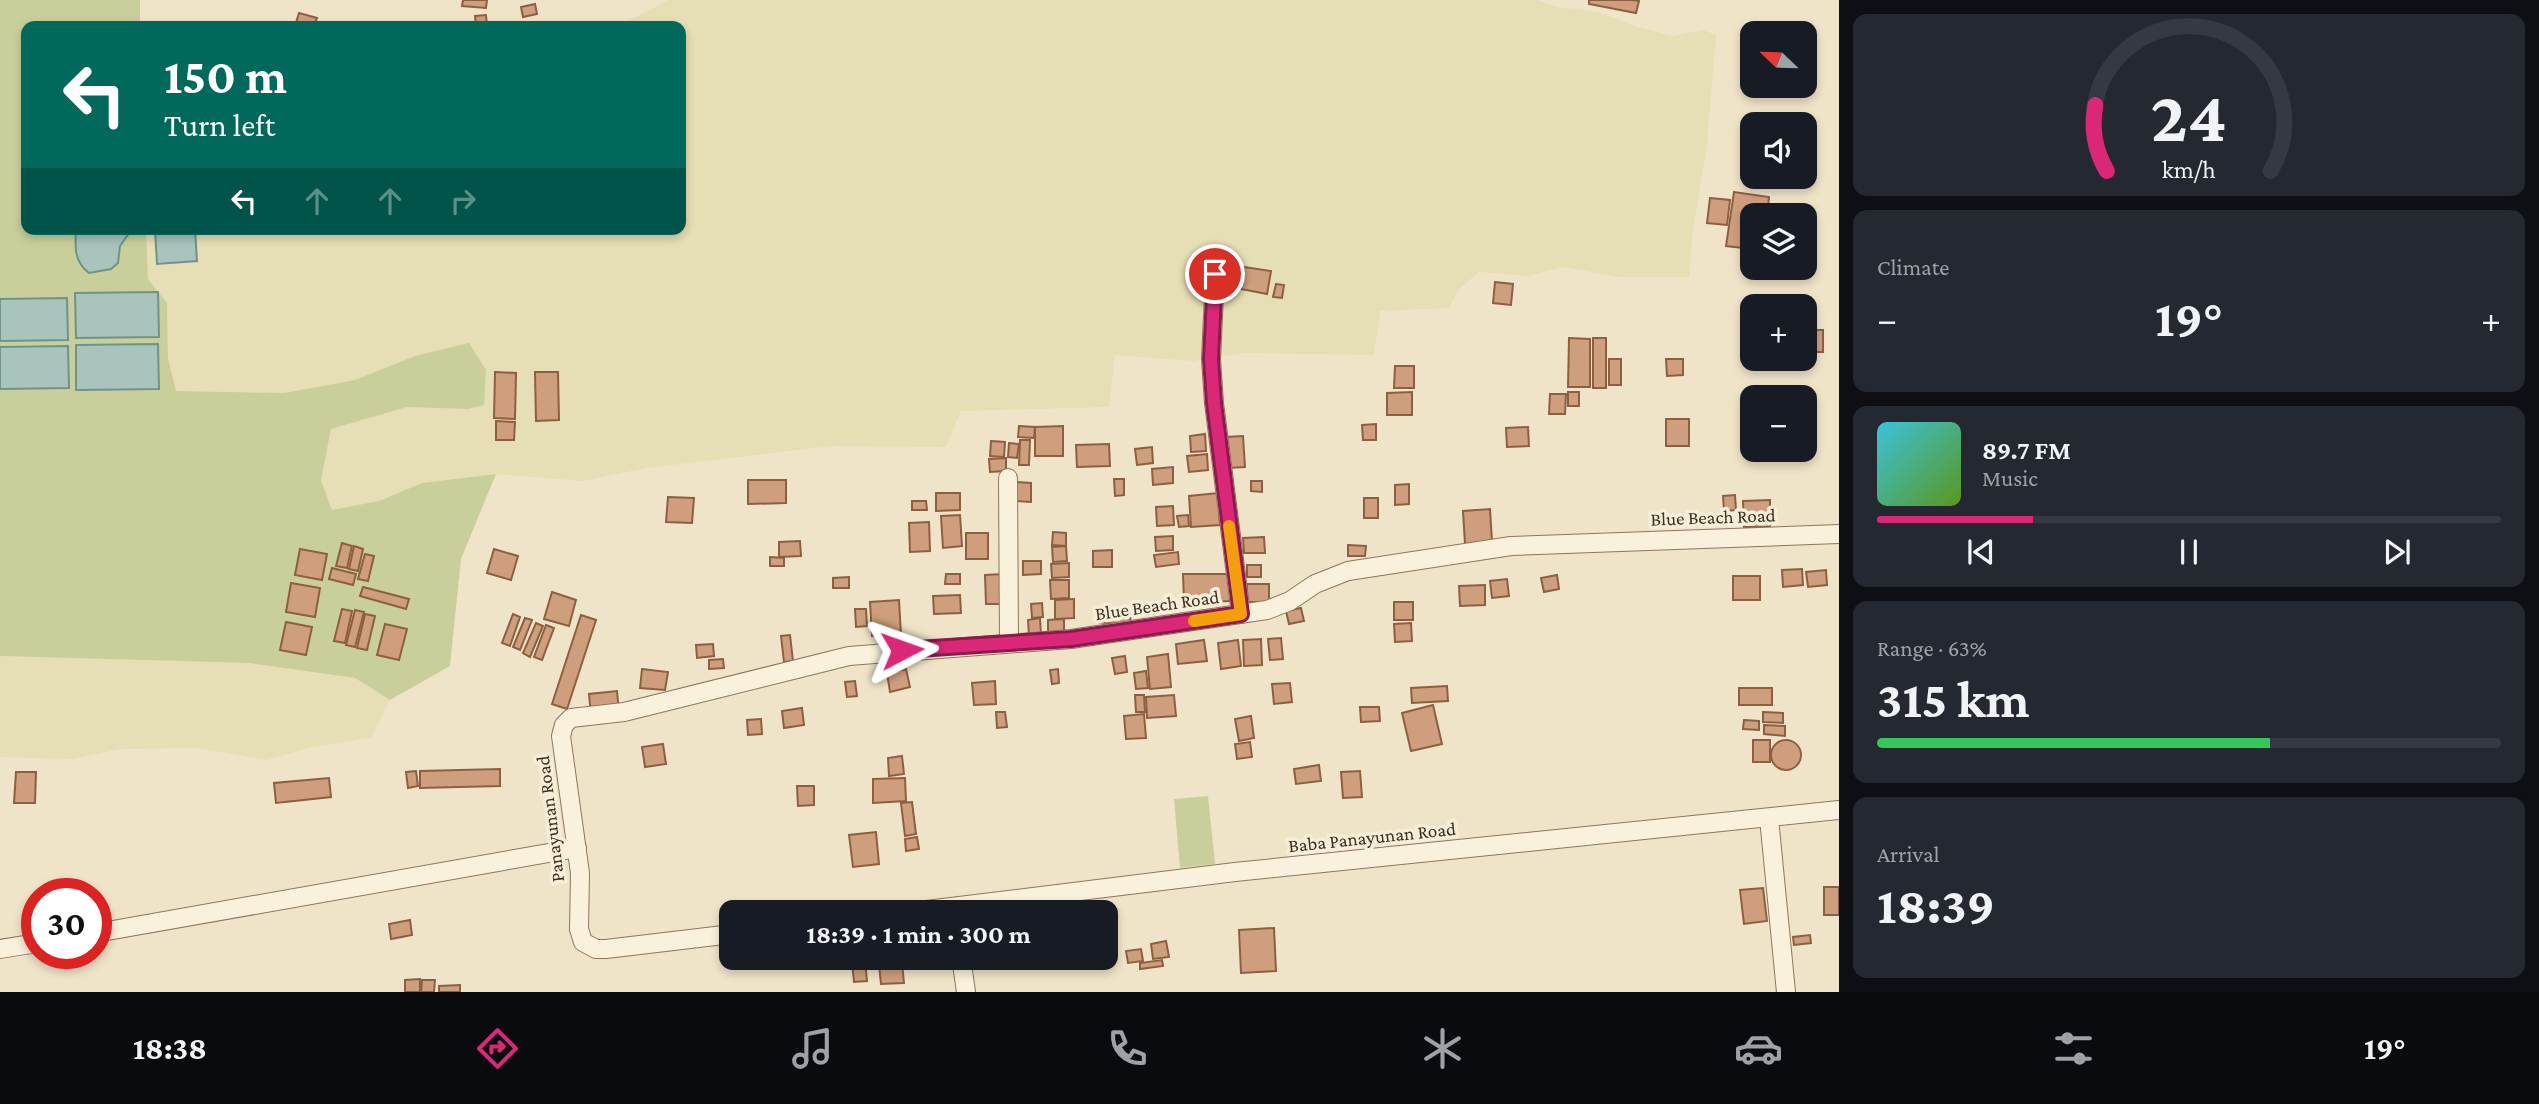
<!DOCTYPE html>
<meta charset="utf-8">
<style>
body{margin:0;font-family:"Crimson Pro",serif;background:#242831;color:#f1f3f6;height:100vh;display:flex;flex-direction:column;font-size:26px;white-space:nowrap}
*{box-sizing:border-box;margin:0}
p{font-size:23px;color:#9ea1a6}
.icon{flex:none;width:38px;height:38px;fill:none;stroke:currentColor;stroke-width:2;stroke-linecap:round;stroke-linejoin:round}
.map{position:relative;flex:1;overflow:hidden}
.sheet{display:flex;flex-direction:column;gap:14px;padding:14px;background:#0d0f14;width:700px}
.sheet>*{flex:none}
.top-card{position:absolute;left:21px;top:21px;width:665px;height:214px;border-radius:14px;box-shadow:0 4px 10px #0003;background:#00695c;color:#fff;overflow:hidden}
.needle{width:46px;rotate:293deg}
.buttons{position:absolute;left:1740px;top:21px;display:grid;gap:14px}
.buttons a{display:grid;place-items:center;width:77px;height:77px;border-radius:14px;background:#171b24;box-shadow:0 4px 10px #0003;font-size:35px}
.speed{position:absolute;left:21px;top:878px;display:flex;gap:14px;font-size:35px;font-weight:700;text-align:center}
.speed>*{display:grid;place-content:center;width:91px;height:91px;border-radius:50%;background:#171b24;box-shadow:0 4px 10px #0003;line-height:1}
.speed .limit{border:10px solid #d22;background:#fff;color:#111}
.pin{position:absolute;display:grid;place-items:center;width:60px;height:60px;color:#fff;margin:-30px;border:4px solid #fff;border-radius:50%;box-shadow:0 2px 7px #0007}
.me{position:absolute;width:77px;margin:-38px;rotate:86deg;stroke-linejoin:round;filter:drop-shadow(0 0 5px #0008)}
.turn{display:flex;align-items:center;gap:24px;height:147px;padding:0 28px;font-size:32px}
.turn .icon{width:91px;height:91px;stroke-width:2.5}
.turn b{display:block;font-size:49px;line-height:60px}
.lanes{display:flex;align-items:center;height:66px;padding:0 28px;background:#0003;justify-content:center;gap:35px;direction:ltr}
.lanes .off{opacity:.35}
.big{font-size:52px;font-weight:700;line-height:1.1}
.sheet .widget{flex:1;display:flex;flex-direction:column;justify-content:center;gap:10px;min-width:0;padding:0 24px;border-radius:14px;background:#242831}
.sheet .dial{align-items:center;gap:0}
.dial svg{height:182px;overflow:visible;fill:none;stroke:#363941;stroke-width:7;stroke-linecap:round;text-anchor:middle}
.dial text{fill:#f1f3f6;stroke:none}
.song{display:flex;align-items:center;gap:21px}
.cover{width:84px;height:84px;border-radius:10px;background:linear-gradient(135deg,hsl(190 70% 55%),hsl(90 70% 35%))}
.played{height:7px;border-radius:4px;background:linear-gradient(90deg,#db2777 25%,#363941 25%)}
.keys{display:flex;justify-content:space-around;direction:ltr}
.heat{display:flex;justify-content:space-between;align-items:center;font-size:38px;direction:ltr}
.charge{height:10px;border-radius:5px;background:linear-gradient(90deg,#34c759 63%,#363941 0)}
.trip{position:absolute;left:719px;top:900px;width:399px;height:70px;border-radius:14px;background:#171b24;box-shadow:0 4px 10px #0003;font-weight:700;line-height:70px;text-align:center}
.menu{display:flex;height:112px;justify-content:space-around;align-items:center;background:#090b0e;color:#9ea1a6}
.menu .icon{width:49px;height:49px}
.menu .on{color:#db2777}
.menu b{font-size:32px;color:#f1f3f6}
main{display:flex;flex:1;min-height:0}
.map>svg:first-child{display:block}
</style>
<main>
<div class="map">
<svg width="1839" height="992" viewBox="0 0 1839 992">
<rect width="100%" height="100%" fill="#f0e4c8"/>
<!-- farmland -->
<g fill="#e6deb5">
<path d="M669 0H1537L1558 7 1598 12 1637 27 1673 36 1703 30 1716 35 1707 145 1692 238 1689 277H1620L1563 267 1528 276 1479 272 1458 290 1449 308 1380 311 1374 355 1244 353 1192 361 1115 355 1109 407 961 411 946 447 831 446 646 468 583 481 496 474 422 483 379 501 332 511 321 480 331 429 407 407 468 409 415 356 355 380 284 393 175 391 168 358 167 303 148 279 146 229H681V26H618Z"/>
<path d="M0 656 248 663 355 678 390 700 371 738 312 747 267 760 199 748 120 749 73 759 0 757Z"/>
</g>
<!-- green -->
<g fill="#c9cf9b">
<path d="M0 0H140V26H26V229H146L148 279 167 303 168 358 176 391 284 393 355 380 415 356 469 343 486 370 484 405 468 409 407 407 331 429 321 480 332 510 379 501 422 483 496 474 461 559 450 666 390 700 355 678 248 663 0 656Z"/>
<path d="M1208 796 1215 864 1180 868 1174 799Z"/>
</g>
<!-- water -->
<g fill="#a9c4bc" stroke="#6f938a" stroke-width="2">
<path d="M76 229H132L120 246 118 263 111 269 89 273C74 262 75 247 76 229Z"/>
<path d="M155 229H195L197 261 157 264Z"/>
<path d="M158 292 159 337 76 338 75 293Z"/>
<path d="M67 298 68 340 0 341V299Z"/>
<path d="M158 344 159 389 76 390V345Z"/>
<path d="M68 346 69 388 0 389V347Z"/>
</g>
<!-- building -->
<g fill="#cf9f7d" stroke="#8d5f41" stroke-width="2">
<path d="M463 0H487L486 8 462 6Z"/>
<path d="M1589 0H1632L1639 1 1636 13 1589 4Z"/>
<path d="M535 4 537 14 523 17 521 7Z"/>
<path d="M299 13 317 18 314 26H295Z"/>
<path d="M486 15 487 26H476L475 16Z"/>
<path d="M1734 192 1769 197 1768 207 1786 210V215H1752V249L1726 246Z"/>
<path d="M1710 198 1730 200 1727 225 1707 223Z"/>
<path d="M1231 266 1242 268 1240 280 1228 278Z"/>
<path d="M1244 267 1271 271 1267 294 1241 289Z"/>
<path d="M1495 282 1513 284 1511 305 1493 303Z"/>
<path d="M1276 284 1284 285 1282 298 1273 297Z"/>
<rect x="1804" y="330" width="19" height="22"/>
<path d="M1569 338 1590 339V387H1568Z"/>
<rect x="1593" y="338" width="13" height="50"/>
<rect x="1609" y="359" width="12" height="26"/>
<path d="M1666 359H1683V375L1667 376Z"/>
<path d="M1395 366H1414V388H1394Z"/>
<path d="M495 372 516 373 515 419 494 418Z"/>
<path d="M535 372H558L559 420 536 421Z"/>
<path d="M1412 392V415H1387V393Z"/>
<rect x="1568" y="392" width="11" height="14"/>
<path d="M1550 394H1566L1565 414H1549Z"/>
<rect x="1666" y="419" width="23" height="27"/>
<path d="M496 421 515 422 514 440H496Z"/>
<path d="M1376 424V440H1363L1362 425Z"/>
<path d="M1019 426 1035 427 1034 438 1018 437Z"/>
<path d="M1063 426V456H1035V427Z"/>
<path d="M1528 427 1529 446 1507 447 1506 428Z"/>
<path d="M1205 434 1206 451 1191 452 1190 436Z"/>
<path d="M1243 436 1245 467 1227 468 1225 437Z"/>
<path d="M1020 440H1030L1029 465H1019Z"/>
<path d="M991 441 1005 442 1004 457 990 456Z"/>
<path d="M1009 443 1019 444 1017 458 1008 457Z"/>
<path d="M1109 444 1110 466 1077 467 1076 445Z"/>
<path d="M1152 447 1153 463 1137 465 1135 449Z"/>
<path d="M1761 450H1795V454L1761 455Z"/>
<path d="M1207 454 1208 470 1189 472 1187 456Z"/>
<path d="M1006 458V471L990 472 989 459Z"/>
<path d="M1173 467V483L1153 485 1152 469Z"/>
<path d="M1114 479H1124V495L1115 496Z"/>
<path d="M748 480H786V503L748 504Z"/>
<path d="M1251 481H1262V492L1251 491Z"/>
<path d="M1017 482 1031 483V502L1016 501Z"/>
<path d="M1409 484V504L1395 505V485Z"/>
<path d="M936 493H960V510L936 511Z"/>
<path d="M1218 493 1220 525 1191 527 1189 496Z"/>
<path d="M1735 495 1736 510 1724 511 1723 496Z"/>
<path d="M668 497 694 498 692 523 666 522Z"/>
<rect x="1364" y="498" width="14" height="20"/>
<path d="M1770 500V527H1744L1743 501Z"/>
<path d="M912 501H926L927 510H912Z"/>
<path d="M1173 506 1174 525 1157 526 1156 507Z"/>
<path d="M1490 509 1492 542 1465 544 1463 511Z"/>
<path d="M960 515 962 546 943 548 941 516Z"/>
<path d="M1188 515 1189 526 1179 527 1177 516Z"/>
<path d="M929 522 930 551 910 552 909 523Z"/>
<path d="M1053 532 1066 533V546L1052 545Z"/>
<rect x="966" y="533" width="22" height="26"/>
<path d="M1173 536V550L1156 551 1155 537Z"/>
<path d="M1264 537 1265 553H1244L1243 538Z"/>
<path d="M800 541 801 556 779 557V542Z"/>
<path d="M342 543 352 546 347 568 336 566Z"/>
<path d="M1348 545 1366 546 1365 556H1348Z"/>
<path d="M354 546 363 549 358 571 349 569Z"/>
<path d="M1066 546 1067 561 1053 562 1052 547Z"/>
<path d="M300 549 327 554 322 580 295 575Z"/>
<path d="M494 549 518 556 511 580 487 573Z"/>
<path d="M1112 550V567H1093V551Z"/>
<path d="M1178 552 1179 564 1156 567 1154 555Z"/>
<path d="M365 554 374 556 368 581 358 579Z"/>
<path d="M770 557 784 558V566H770Z"/>
<path d="M1023 561H1041V574L1023 575Z"/>
<path d="M1069 563V577L1052 578 1051 564Z"/>
<rect x="1247" y="565" width="14" height="12"/>
<path d="M332 568 356 574 353 585 329 579Z"/>
<path d="M1802 569 1803 585 1783 587 1782 570Z"/>
<path d="M1826 570 1827 585 1808 587 1806 572Z"/>
<path d="M946 574H960V584H945Z"/>
<path d="M1003 574V604H986L985 575Z"/>
<path d="M1183 574H1232V601L1184 602Z"/>
<path d="M1557 575 1559 589 1544 592 1541 578Z"/>
<rect x="1733" y="576" width="27" height="24"/>
<path d="M849 577V588H833V578Z"/>
<path d="M1507 579 1509 596 1492 598 1490 581Z"/>
<path d="M1050 580H1069V598L1051 599Z"/>
<path d="M291 583 320 588 315 617 286 612Z"/>
<rect x="1247" y="584" width="22" height="18"/>
<path d="M1485 585V605L1460 606 1459 586Z"/>
<path d="M363 587 409 599 406 609 360 596Z"/>
<path d="M552 592 576 600 569 626 544 619Z"/>
<path d="M960 595 961 613 934 614 933 596Z"/>
<path d="M1074 599V618L1055 619V600Z"/>
<path d="M899 600 901 635 872 636 870 602Z"/>
<rect x="1394" y="602" width="19" height="18"/>
<path d="M1042 603 1043 617 1032 618 1031 604Z"/>
<path d="M1097 608 1131 610 1130 625 1096 622Z"/>
<path d="M1301 608 1304 621 1289 624 1286 611Z"/>
<path d="M342 609 352 611 345 643 334 641Z"/>
<path d="M855 609H866L867 626 856 627Z"/>
<path d="M355 610 364 612 355 647 346 645Z"/>
<path d="M365 614 375 616 367 650 357 648Z"/>
<path d="M513 614 520 617 510 646 502 643Z"/>
<path d="M581 615 596 620 567 709 552 704Z"/>
<path d="M525 618 532 620 520 650 513 647Z"/>
<path d="M1040 618 1041 635 1029 636 1028 620Z"/>
<path d="M1064 619V633L1048 634V620Z"/>
<path d="M286 622 312 627 306 655 280 650Z"/>
<path d="M536 623 543 626 530 657 523 653Z"/>
<path d="M1411 623 1412 641 1395 642 1394 624Z"/>
<path d="M385 624 407 629 399 660 377 655Z"/>
<path d="M546 625 554 628 542 660 534 657Z"/>
<path d="M790 635 793 661 784 662 781 636Z"/>
<path d="M1281 638 1283 659 1270 660 1268 639Z"/>
<path d="M1261 639 1262 665 1244 666 1243 640Z"/>
<path d="M1204 640 1207 661 1178 664 1176 644Z"/>
<path d="M1238 640 1241 666 1221 669 1218 643Z"/>
<path d="M713 644 714 656 697 658 696 645Z"/>
<path d="M1168 654 1171 687 1150 689 1147 657Z"/>
<path d="M1125 656 1127 672 1115 674 1112 658Z"/>
<path d="M723 659 724 668 709 669V660Z"/>
<path d="M642 669 668 672 665 690 640 688Z"/>
<path d="M906 669 910 687 890 692 887 673Z"/>
<path d="M1058 669 1059 683 1052 684 1050 670Z"/>
<path d="M1146 671 1148 688 1136 689 1134 673Z"/>
<path d="M855 681 857 696 847 697 845 682Z"/>
<path d="M995 681 996 704 974 705 972 683Z"/>
<path d="M1290 683 1292 702 1274 704 1272 684Z"/>
<path d="M1447 686 1448 701 1412 703 1411 688Z"/>
<rect x="1739" y="688" width="33" height="17"/>
<path d="M617 691 619 713 591 716 589 694Z"/>
<path d="M1135 695H1144L1145 712H1136Z"/>
<path d="M1174 695 1176 716 1147 718 1146 697Z"/>
<path d="M1433 705 1442 744 1411 751 1402 713Z"/>
<path d="M1360 707H1379L1380 721 1361 722Z"/>
<path d="M802 708 804 725 784 728 782 711Z"/>
<path d="M996 712H1005L1007 727 997 728Z"/>
<path d="M1763 712 1783 713V723L1763 722Z"/>
<path d="M1144 714 1146 738 1126 739 1124 716Z"/>
<path d="M1251 716 1254 738 1239 741 1235 719Z"/>
<path d="M761 719 762 734 748 735 747 720Z"/>
<path d="M1744 720 1759 721V730L1743 729Z"/>
<path d="M1764 725 1785 726V736L1764 734Z"/>
<rect x="1753" y="740" width="17" height="22"/>
<circle cx="1786" cy="755" r="15"/>
<path d="M1250 742 1252 757 1237 759 1235 744Z"/>
<path d="M663 744 666 764 645 767 642 747Z"/>
<path d="M902 756 904 774 889 776 888 758Z"/>
<path d="M1319 765 1321 781 1296 784 1294 769Z"/>
<path d="M500 769V786L420 788V771Z"/>
<path d="M416 771 418 786 408 788 406 772Z"/>
<path d="M1360 771 1362 797 1343 798 1341 772Z"/>
<path d="M16 772H36L35 803H14Z"/>
<path d="M329 778 331 797 276 803 274 783Z"/>
<path d="M905 778 906 801 873 803V779Z"/>
<path d="M797 786H814V805L798 806Z"/>
<path d="M912 802 916 834 905 836 901 803Z"/>
<path d="M876 832 879 864 853 867 849 835Z"/>
<path d="M917 837 919 849 906 851 905 839Z"/>
<rect x="1824" y="887" width="15" height="28"/>
<path d="M1763 888 1767 921 1744 924 1740 890Z"/>
<path d="M410 920 412 935 391 939 389 924Z"/>
<path d="M1274 928 1276 971 1241 973 1239 930Z"/>
<path d="M1810 935 1811 943 1794 945 1793 937Z"/>
<path d="M1166 941 1169 957 1153 959 1151 944Z"/>
<path d="M1141 949 1143 961 1128 963 1126 951Z"/>
<path d="M865 960 867 981 854 982 852 962Z"/>
<path d="M1162 960 1163 966 1140 969V963Z"/>
<path d="M902 963 904 983 881 984 879 965Z"/>
<path d="M420 979V992H405V980Z"/>
<path d="M422 980H435L434 992H421Z"/>
<path d="M460 985V992H439V986Z"/>
</g>
<g fill="none" stroke-linecap="round" stroke-linejoin="round">
<defs>
<g id="street">
<path d="M1215 274 1211 359 1214 403 1241 614"/>
<path d="M1008 478 1009 643"/>
<path d="M1769 818 1786 992"/>
<path d="M910 912 1235 872 1839 810"/>
<path d="M96 933 577 848"/>
<path d="M732 934 606 949H596L583 942 579 929 580 873 561 736 564 725 571 718 624 712 849 656 1071 639 1267 610 1290 601 1315 584 1348 571 1511 546 1839 534"/>
<path d="M0 949 37 943"/>
<path d="M961 957 966 992"/>
</g>
</defs>
<!-- street casing -->
<use href="#street" stroke="#8d765c" stroke-width="20"/>
<!-- street -->
<use href="#street" stroke="#faf1dc" stroke-width="18"/>
</g>
<g fill="none" stroke-linecap="round" stroke-linejoin="round">
<defs>
<path id="route" d="M902 650 1071 639 1241 614 1214 403 1211 359 1215 274"/>
</defs>
<!-- route casing -->
<use href="#route" stroke="#8e194d" stroke-width="18"/>
<!-- route -->
<use href="#route" stroke="#db2777" stroke-width="12"/>
<!-- slow -->
<path stroke="#f59e0b" stroke-width="12" d="M1194 621 1241 614 1229 526"/>
</g>
<g text-anchor="middle" dominant-baseline="central" stroke-width="7" stroke-linejoin="round" paint-order="stroke">
<!-- street labels -->
<g font-size="19" fill="#3d2e20" stroke="#f7eed8">
<text transform="translate(1713 517) rotate(-2)">Blue Beach Road</text>
<text transform="translate(1157 605) rotate(-8)">Blue Beach Road</text>
<text transform="translate(550 819) rotate(-97)">Panayunan Road</text>
<text transform="translate(1372 837) rotate(-6)">Baba Panayunan Road</text>
</g>
</g>
</svg>
<div class="buttons">
<a><svg class="needle" viewBox="-14 -14 28 28"><path d="M0-13l5 13h-10z" fill="#e53935"/><path d="M0 13l5-13h-10z" fill="#9ea1a6"/></svg></a>
<a><svg class="icon" aria-label="sound" viewBox="0 0 24 24"><path d="M4 9h4l5-4v14l-5-4H4zM17 9q2 3 0 6"/></svg></a>
<a><svg class="icon" aria-label="layers" viewBox="0 0 24 24"><path d="M12 4l9 5-9 5-9-5zM3 14l9 5 9-5"/></svg></a>
<a>+</a>
<a>−</a>
</div>
<div class="speed"><div class="limit">30</div></div>
<div class="pin" style="left:1215px;top:274px;background:#d93025"><svg class="icon" aria-label="arrive" viewBox="0 0 24 24"><path d="M6 21V4h12l-3 4 3 4H6"/></svg></div>
<svg class="me" style="left:902px;top:650px" viewBox="-20 -20 40 40"><path d="M0-17L14 15 0 8-14 15z" fill="#db2777" stroke="#fff" stroke-width="4"/></svg>
<div class="trip">18:39 · 1 min · 300 m</div>
<div class="top-card">
<div class="turn"><svg class="icon" aria-label="left" viewBox="0 0 24 24"><path d="M17 20v-9H6M10 6l-5 5 5 5"/></svg><div><b>150 m</b>Turn left</div></div>
<div class="lanes"><svg class="icon" aria-label="left" viewBox="0 0 24 24"><path d="M17 20v-9H6M10 6l-5 5 5 5"/></svg><svg class="icon off" aria-label="ahead" viewBox="0 0 24 24"><path d="M12 20V5M6 11l6-6 6 6"/></svg><svg class="icon off" aria-label="ahead" viewBox="0 0 24 24"><path d="M12 20V5M6 11l6-6 6 6"/></svg><svg class="icon off" aria-label="right" viewBox="0 0 24 24"><path d="M7 20v-9h11M14 6l5 5-5 5"/></svg></div>
</div>
</div>
<section class="sheet">
<div class="widget dial"><svg viewBox="0 0 100 80">
<path d="M14 69A42 42 0 1 1 86 69"/>
<path d="M14 69A42 42 0 0 1 9 40" stroke="#db2777"/>
<text x="50" y="56" font-size="32" font-weight="700">24</text>
<text x="50" y="72" font-size="11">km/h</text>
</svg></div>
<div class="widget"><p>Climate</p>
<div class="heat"><a>−</a><b class="big">19°</b><a>+</a></div>
</div>
<div class="widget">
<div class="song"><i class="cover"></i><div><b>89.7 FM</b><p>Music</p></div></div>
<div class="played"></div>
<div class="keys"><svg class="icon" aria-label="previous" viewBox="0 0 24 24"><path d="M18 5L8 12l10 7zM5 5v14"/></svg><svg class="icon" aria-label="pause" viewBox="0 0 24 24"><path d="M8 5v14M16 5v14"/></svg><svg class="icon" aria-label="next" viewBox="0 0 24 24"><path d="M6 5l10 7-10 7zM19 5v14"/></svg></div>
</div>
<div class="widget"><p>Range · 63%</p><b class="big">315 km</b><div class="charge"></div></div>
<div class="widget"><p>Arrival</p><b class="big">18:39</b></div>
</section>
</main>
<nav class="menu">
<b>18:38</b>
<svg class="icon on" aria-label="directions" viewBox="0 0 24 24"><path d="M12 3l9 9-9 9-9-9zM9 14v-3h6M13 9l2 2-2 2"/></svg>
<svg class="icon" aria-label="music" viewBox="0 0 24 24"><path d="M9 18V5l10-2v13"/><circle cx="6" cy="18" r="3"/><circle cx="16" cy="16" r="3"/></svg>
<svg class="icon" aria-label="phone" viewBox="0 0 24 24"><path d="M5 4h4l2 5-3 2q2 4 5 5l2-3 5 2v4C11 20 4 13 5 4z"/></svg>
<svg class="icon" aria-label="climate" viewBox="0 0 24 24"><path d="M12 3v18M4 7l16 10M4 17L20 7"/></svg>
<svg class="icon" aria-label="car" viewBox="0 0 24 24"><path d="M5 17H2v-5l4-1 3-4h7l3 4 3 1v5h-3M9 17h6M6 11h13"/><circle cx="7" cy="17" r="2"/><circle cx="17" cy="17" r="2"/></svg>
<svg class="icon" aria-label="filters" viewBox="0 0 24 24"><path d="M4 7h16M4 17h16"/><circle cx="9" cy="7" r="2"/><circle cx="15" cy="17" r="2"/></svg>
<b>19°</b>
</nav>
